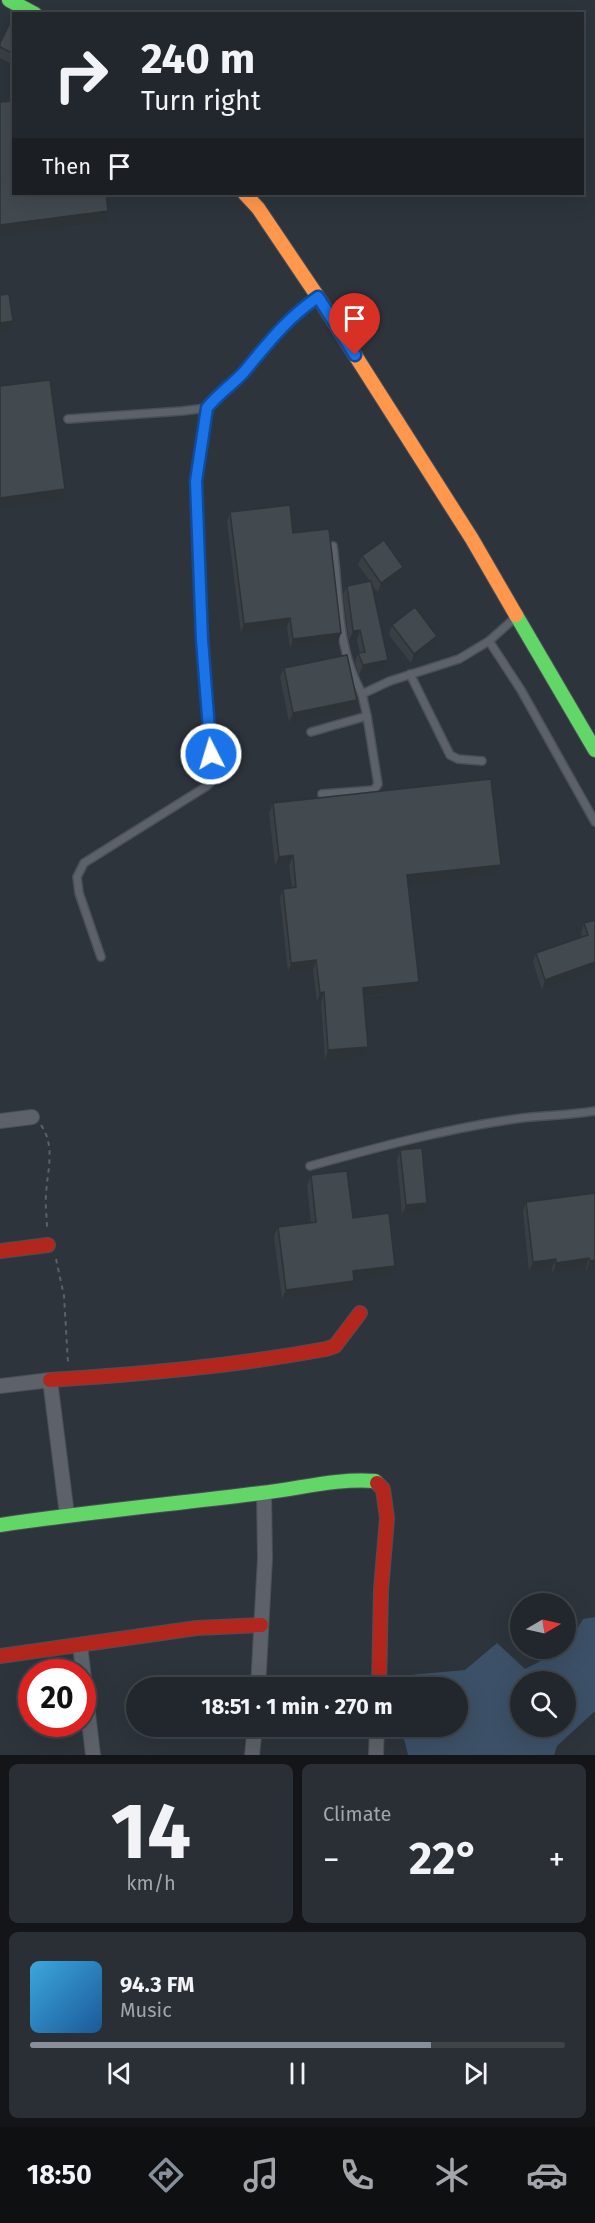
<!DOCTYPE html>
<meta charset="utf-8">
<style>
body{margin:0;font-family:"Fira Sans",sans-serif;background:#2a2f35;color:#f1f3f6;height:100vh;display:flex;flex-direction:column;font-size:22px;white-space:nowrap}
*{box-sizing:border-box;margin:0}
p{font-size:20px;color:#a2a5aa}
.icon{flex:none;width:33px;height:33px;fill:none;stroke:currentColor;stroke-width:2;stroke-linecap:round;stroke-linejoin:round}
.map{position:relative;height:1755px;overflow:hidden}
.drawer{display:flex;flex-direction:column;gap:9px;padding:9px;background:#131519;flex:1}
.drawer>*{flex:none}
.top-card{position:absolute;left:12px;top:12px;width:572px;height:183px;border-radius:0px;box-shadow:0 6px 24px #0002,0 0 0 2px #3f4449;background:#22272d;color:#f1f3f6;overflow:hidden}
.needle{width:39px;rotate:81deg}
.buttons{position:absolute;left:510px;top:1593px;display:grid;gap:12px}
.buttons a{display:grid;place-items:center;width:66px;height:66px;border-radius:50%;background:#22272d;box-shadow:0 6px 24px #0002,0 0 0 2px #3f4449;font-size:30px}
.speed{position:absolute;left:18px;top:1659px;display:flex;gap:12px;font-size:30px;font-weight:700;text-align:center}
.speed>*{display:grid;place-content:center;width:78px;height:78px;border-radius:50%;background:#22272d;box-shadow:0 6px 24px #0002,0 0 0 2px #3f4449;line-height:1}
.speed .limit{border:9px solid #d22;background:#fff;color:#111}
.pin{position:absolute;display:grid;place-items:center;width:51px;height:51px;color:#fff;margin:-62px -26px;border-radius:50% 50% 50% 0;rotate:-45deg;box-shadow:0 0 6px #0007}
.pin .icon{rotate:45deg}
.me{position:absolute;width:66px;margin:-33px;rotate:355deg;stroke-linejoin:round;filter:drop-shadow(0 0 4px #0008)}
.turn{display:flex;align-items:center;gap:21px;height:126px;padding:0 30px;font-size:27px}
.turn .icon{width:78px;height:78px;stroke-width:2.5}
.turn b{display:block;font-size:42px;line-height:51px}
.then{display:flex;align-items:center;height:57px;padding:0 30px;background:#0003;gap:12px;font-size:22px}
.big{font-size:45px;font-weight:700;line-height:1.1}
.drawer .card{flex:1;display:flex;flex-direction:column;justify-content:center;gap:9px;min-width:0;padding:0 21px;border-radius:9px;background:#2a2f35}
.drawer .dial{align-items:center;gap:0}
.dial b{font-size:78px;line-height:1}
.song{display:flex;align-items:center;gap:18px}
.cover{width:72px;height:72px;border-radius:9px;background:linear-gradient(135deg,hsl(200 70% 55%),hsl(210 70% 35%))}
.played{height:6px;border-radius:3px;background:linear-gradient(90deg,#87909a 75%,#3f4449 75%)}
.keys{display:flex;justify-content:space-around;direction:ltr}
.heat{display:flex;justify-content:space-between;align-items:center;font-size:33px;direction:ltr}
.drawer .tiles{flex:1;display:grid;gap:9px;grid-template-columns:1fr 1fr}
.card:last-child{grid-column:span 2}
.trip{position:absolute;left:126px;top:1677px;width:342px;height:60px;border-radius:30px;background:#22272d;box-shadow:0 6px 24px #0002,0 0 0 2px #3f4449;font-weight:700;line-height:60px;text-align:center}
.dock{display:flex;height:96px;justify-content:space-around;align-items:center;background:#0e1012;color:#a2a5aa}
.dock .icon{width:42px;height:42px}
.dock .active{color:#87909a}
.dock b{font-size:27px;color:#f1f3f6}
.map>svg:first-child{display:block}
</style>
<div class="map">
<svg width="595" height="1755" viewBox="0 0 595 1755">
<rect width="100%" height="100%" fill="#2d343c"/>
<!-- water -->
<path fill="#3c5067" fill-rule="evenodd" d="M595 1617V1711L557 1746 554 1755H408L401 1727 458 1726V1688L408 1687 410 1675 465 1670 497 1643 525 1669 566 1648 583 1619ZM520 1682H566V1726H520Z"/>
<g fill="none" stroke-linecap="round" stroke-linejoin="round">
<defs>
<g id="lane">
<path d="M68 419 182 411 207 408 214 399 242 374 277 330 297 311 316 298"/>
<path d="M333 546C340 599 336 646 362 694"/>
<path d="M489 641 521 690 595 822"/>
<path d="M410 674 450 755 458 759 482 761"/>
<path d="M311 732 367 716 362 694 390 681 459 659 489 641 515 618"/>
<path d="M322 794 374 790 378 784 367 716"/>
<path d="M101 957 79 893 77 877 84 863 207 786 211 782 213 776 202 640 196 481 207 408"/>
<path d="M310 1166C375 1148 441 1130 508 1120 537 1115 566 1116 595 1111"/>
</g>
<g id="street">
<path d="M0 1121 32 1117"/>
<path d="M0 1386 50 1380 67 1515"/>
<path d="M80 1645 93 1755"/>
<path d="M258 1688 265 1558 264 1493"/>
<path d="M252 1755 255 1726"/>
<path d="M376 1755 377 1726"/>
</g>
<g id="fast">
<path d="M9 0 35 14"/>
<path d="M516 615 595 750"/>
<path d="M0 1525C87 1512 174 1504 261 1493 299 1489 336 1478 375 1481L377 1483"/>
</g>
<path id="slow" d="M245 194 258 208 318 297 472 539 516 615"/>
<g id="jam">
<path d="M0 1251 48 1245"/>
<path d="M50 1380C143 1374 234 1366 326 1349L335 1346 360 1313"/>
<path d="M377 1483 383 1489 387 1518 381 1590 379 1688"/>
<path d="M0 1656 197 1628 261 1625"/>
</g>
</defs>
<!-- lane casing -->
<use href="#lane" stroke="#4b5056" stroke-width="10"/>
<!-- street casing -->
<use href="#street" stroke="#4b5056" stroke-width="16"/>
<!-- fast casing -->
<use href="#fast" stroke="#4b5056" stroke-width="16"/>
<!-- slow casing -->
<use href="#slow" stroke="#4b5056" stroke-width="16"/>
<!-- jam casing -->
<use href="#jam" stroke="#4b5056" stroke-width="16"/>
<!-- path -->
<g stroke="#5b6166" stroke-width="2" stroke-dasharray="4.5 4.5" stroke-linecap="butt">
<path d="M41 1125C56 1147 47 1171 46 1195 45 1206 47 1217 47 1228"/>
<path d="M56 1259 64 1296 68 1363"/>
</g>
<!-- lane -->
<use href="#lane" stroke="#5d626a" stroke-width="7"/>
<!-- street -->
<use href="#street" stroke="#5d626a" stroke-width="14"/>
<!-- fast -->
<use href="#fast" stroke="#63d668" stroke-width="14"/>
<!-- slow -->
<use href="#slow" stroke="#ff974d" stroke-width="14"/>
<!-- jam -->
<use href="#jam" stroke="#b3261e" stroke-width="14"/>
</g>
<!-- wall -->
<g fill="#393f44">
<path d="M14 17V65L0 58V43Z"/>
<path d="M230 512 293 533 338 642 290 648 287 627 241 633 227 522Z"/>
<path d="M362 556 403 567 400 576 378 592 372 585 388 660 384 670 359 675 355 662 358 653H360L357 640 349 641 343 595 347 586 370 581 358 565Z"/>
<path d="M392 625 434 645 411 663 389 635Z"/>
<path d="M284 668 354 710 289 722 280 677Z"/>
<path d="M273 803 501 865 497 874 408 884 416 991 363 997 368 1047 364 1057 325 1060 321 1002H317L313 970 288 972 280 898 283 889 292 888 289 865 275 866 269 813Z"/>
<path d="M595 920V970L542 990 533 962 536 953 582 937 581 933 584 923Z"/>
<path d="M400 1150 427 1203 424 1213 402 1215 397 1160Z"/>
<path d="M311 1175 353 1218 395 1266 392 1275 354 1280 351 1291 282 1299 274 1236 278 1227 311 1223 307 1185Z"/>
<path d="M595 1193V1269L586 1271V1268L553 1273 552 1268 529 1271 523 1212 526 1202Z"/>
</g>
<!-- shaded-wall -->
<g fill="#2e3337">
<path d="M108 211 105 221 0 235V225Z"/>
<path d="M13 321 9 331 0 332V323Z"/>
<path d="M65 489 62 499 0 507V498Z"/>
<path d="M403 567 400 576 378 592 381 583Z"/>
<path d="M290 618 287 627 241 633 244 624Z"/>
<path d="M360 630 357 640 349 641 353 631Z"/>
<path d="M341 633 338 642 290 648 293 639Z"/>
<path d="M437 636 434 645 411 663 414 654Z"/>
<path d="M388 660 384 670 359 675 363 665Z"/>
<path d="M357 700 354 710 289 722 293 713Z"/>
<path d="M293 855 289 865 275 866 279 857Z"/>
<path d="M501 865 497 874 404 885 407 875Z"/>
<path d="M316 960 313 970 288 972 291 963Z"/>
<path d="M595 962V970L542 990 545 980Z"/>
<path d="M419 982 416 991 359 997 363 988Z"/>
<path d="M324 992 321 1002H317L320 993Z"/>
<path d="M368 1047 364 1057 325 1060 328 1050Z"/>
<path d="M427 1203 424 1213 402 1215 406 1205Z"/>
<path d="M589 1258 586 1268 553 1273 556 1263Z"/>
<path d="M556 1259 552 1268 529 1271 533 1262Z"/>
<path d="M595 1260V1269L586 1271 590 1261Z"/>
<path d="M395 1266 392 1275 350 1281 353 1271Z"/>
<path d="M354 1281 351 1291 282 1299 286 1290Z"/>
</g>
<!-- building -->
<g fill="#42494f" stroke="#2e3337" stroke-width="1.5">
<path d="M13 17H14V54L0 47V43Z"/>
<path d="M14 101V194H106L108 211 0 225V102Z"/>
<path d="M9 294 13 321 0 323V295Z"/>
<path d="M50 380 65 489 0 498V386Z"/>
<path d="M290 505 293 533 329 529 341 633 293 639 290 618 244 624 230 512Z"/>
<path d="M384 540 403 567 381 583 362 556Z"/>
<path d="M371 581 388 660 363 665 358 653 365 652 360 630 353 631 347 586Z"/>
<path d="M415 607 437 636 414 654 392 625Z"/>
<path d="M347 655 357 700 293 713 284 668Z"/>
<path d="M491 779 501 865 407 875 419 982 363 988 368 1047 328 1050 324 992 320 993 316 960 291 963 283 889 296 887 293 855 279 857 273 803Z"/>
<path d="M595 920V962L545 980 536 953 588 935 584 923Z"/>
<path d="M422 1148 427 1203 406 1205 400 1150Z"/>
<path d="M347 1171 353 1218 389 1213 395 1266 353 1271 354 1281 286 1290 278 1227 316 1222 311 1175Z"/>
<path d="M595 1193V1260L590 1261 589 1258 556 1263V1259L533 1262 526 1202Z"/>
</g>
<g fill="none" stroke-linecap="round" stroke-linejoin="round">
<defs>
<path id="route" d="M211 754 202 640 196 481 207 408C218 394 232 385 244 372 269 342 285 320 318 297L355 355"/>
</defs>
<!-- route casing -->
<use href="#route" stroke="#114b97" stroke-width="15"/>
<!-- route -->
<use href="#route" stroke="#1a73e8" stroke-width="10"/>
</g>
</svg>
<div class="buttons">
<a><svg class="needle" viewBox="-14 -14 28 28"><path d="M0-13l5 13h-10z" fill="#e53935"/><path d="M0 13l5-13h-10z" fill="#a2a5aa"/></svg></a>
<a><svg class="icon" aria-label="search" viewBox="0 0 24 24"><circle cx="10" cy="10" r="6"/><path d="M15 15l6 6"/></svg></a>
</div>
<div class="speed"><div class="limit">20</div></div>
<div class="pin" style="left:355px;top:355px;background:#d93025"><svg class="icon" aria-label="arrive" viewBox="0 0 24 24"><path d="M6 21V4h12l-3 4 3 4H6"/></svg></div>
<svg class="me" style="left:211px;top:754px" viewBox="-20 -20 40 40"><circle r="17" fill="#1a73e8" stroke="#fff" stroke-width="3"/><path d="M0-11L8 9 0 5-8 9z" fill="#fff"/></svg>
<div class="trip">18:51 · 1 min · 270 m</div>
<div class="top-card">
<div class="turn"><svg class="icon" aria-label="right" viewBox="0 0 24 24"><path d="M7 20v-9h11M14 6l5 5-5 5"/></svg><div><b>240 m</b>Turn right</div></div>
<div class="then">Then<svg class="icon" aria-label="arrive" viewBox="0 0 24 24"><path d="M6 21V4h12l-3 4 3 4H6"/></svg></div>
</div>
</div>
<section class="drawer">
<div class="tiles">
<div class="card dial"><b>14</b><p>km/h</p></div>
<div class="card"><p>Climate</p>
<div class="heat"><a>−</a><b class="big">22°</b><a>+</a></div>
</div>
<div class="card">
<div class="song"><i class="cover"></i><div><b>94.3 FM</b><p>Music</p></div></div>
<div class="played"></div>
<div class="keys"><svg class="icon" aria-label="previous" viewBox="0 0 24 24"><path d="M18 5L8 12l10 7zM5 5v14"/></svg><svg class="icon" aria-label="pause" viewBox="0 0 24 24"><path d="M8 5v14M16 5v14"/></svg><svg class="icon" aria-label="next" viewBox="0 0 24 24"><path d="M6 5l10 7-10 7zM19 5v14"/></svg></div>
</div>
</div>
</section>
<nav class="dock">
<b>18:50</b>
<svg class="icon active" aria-label="directions" viewBox="0 0 24 24"><path d="M12 3l9 9-9 9-9-9zM9 14v-3h6M13 9l2 2-2 2"/></svg>
<svg class="icon" aria-label="music" viewBox="0 0 24 24"><path d="M9 18V5l10-2v13"/><circle cx="6" cy="18" r="3"/><circle cx="16" cy="16" r="3"/></svg>
<svg class="icon" aria-label="phone" viewBox="0 0 24 24"><path d="M5 4h4l2 5-3 2q2 4 5 5l2-3 5 2v4C11 20 4 13 5 4z"/></svg>
<svg class="icon" aria-label="climate" viewBox="0 0 24 24"><path d="M12 3v18M4 7l16 10M4 17L20 7"/></svg>
<svg class="icon" aria-label="car" viewBox="0 0 24 24"><path d="M5 17H2v-5l4-1 3-4h7l3 4 3 1v5h-3M9 17h6M6 11h13"/><circle cx="7" cy="17" r="2"/><circle cx="17" cy="17" r="2"/></svg>
</nav>
